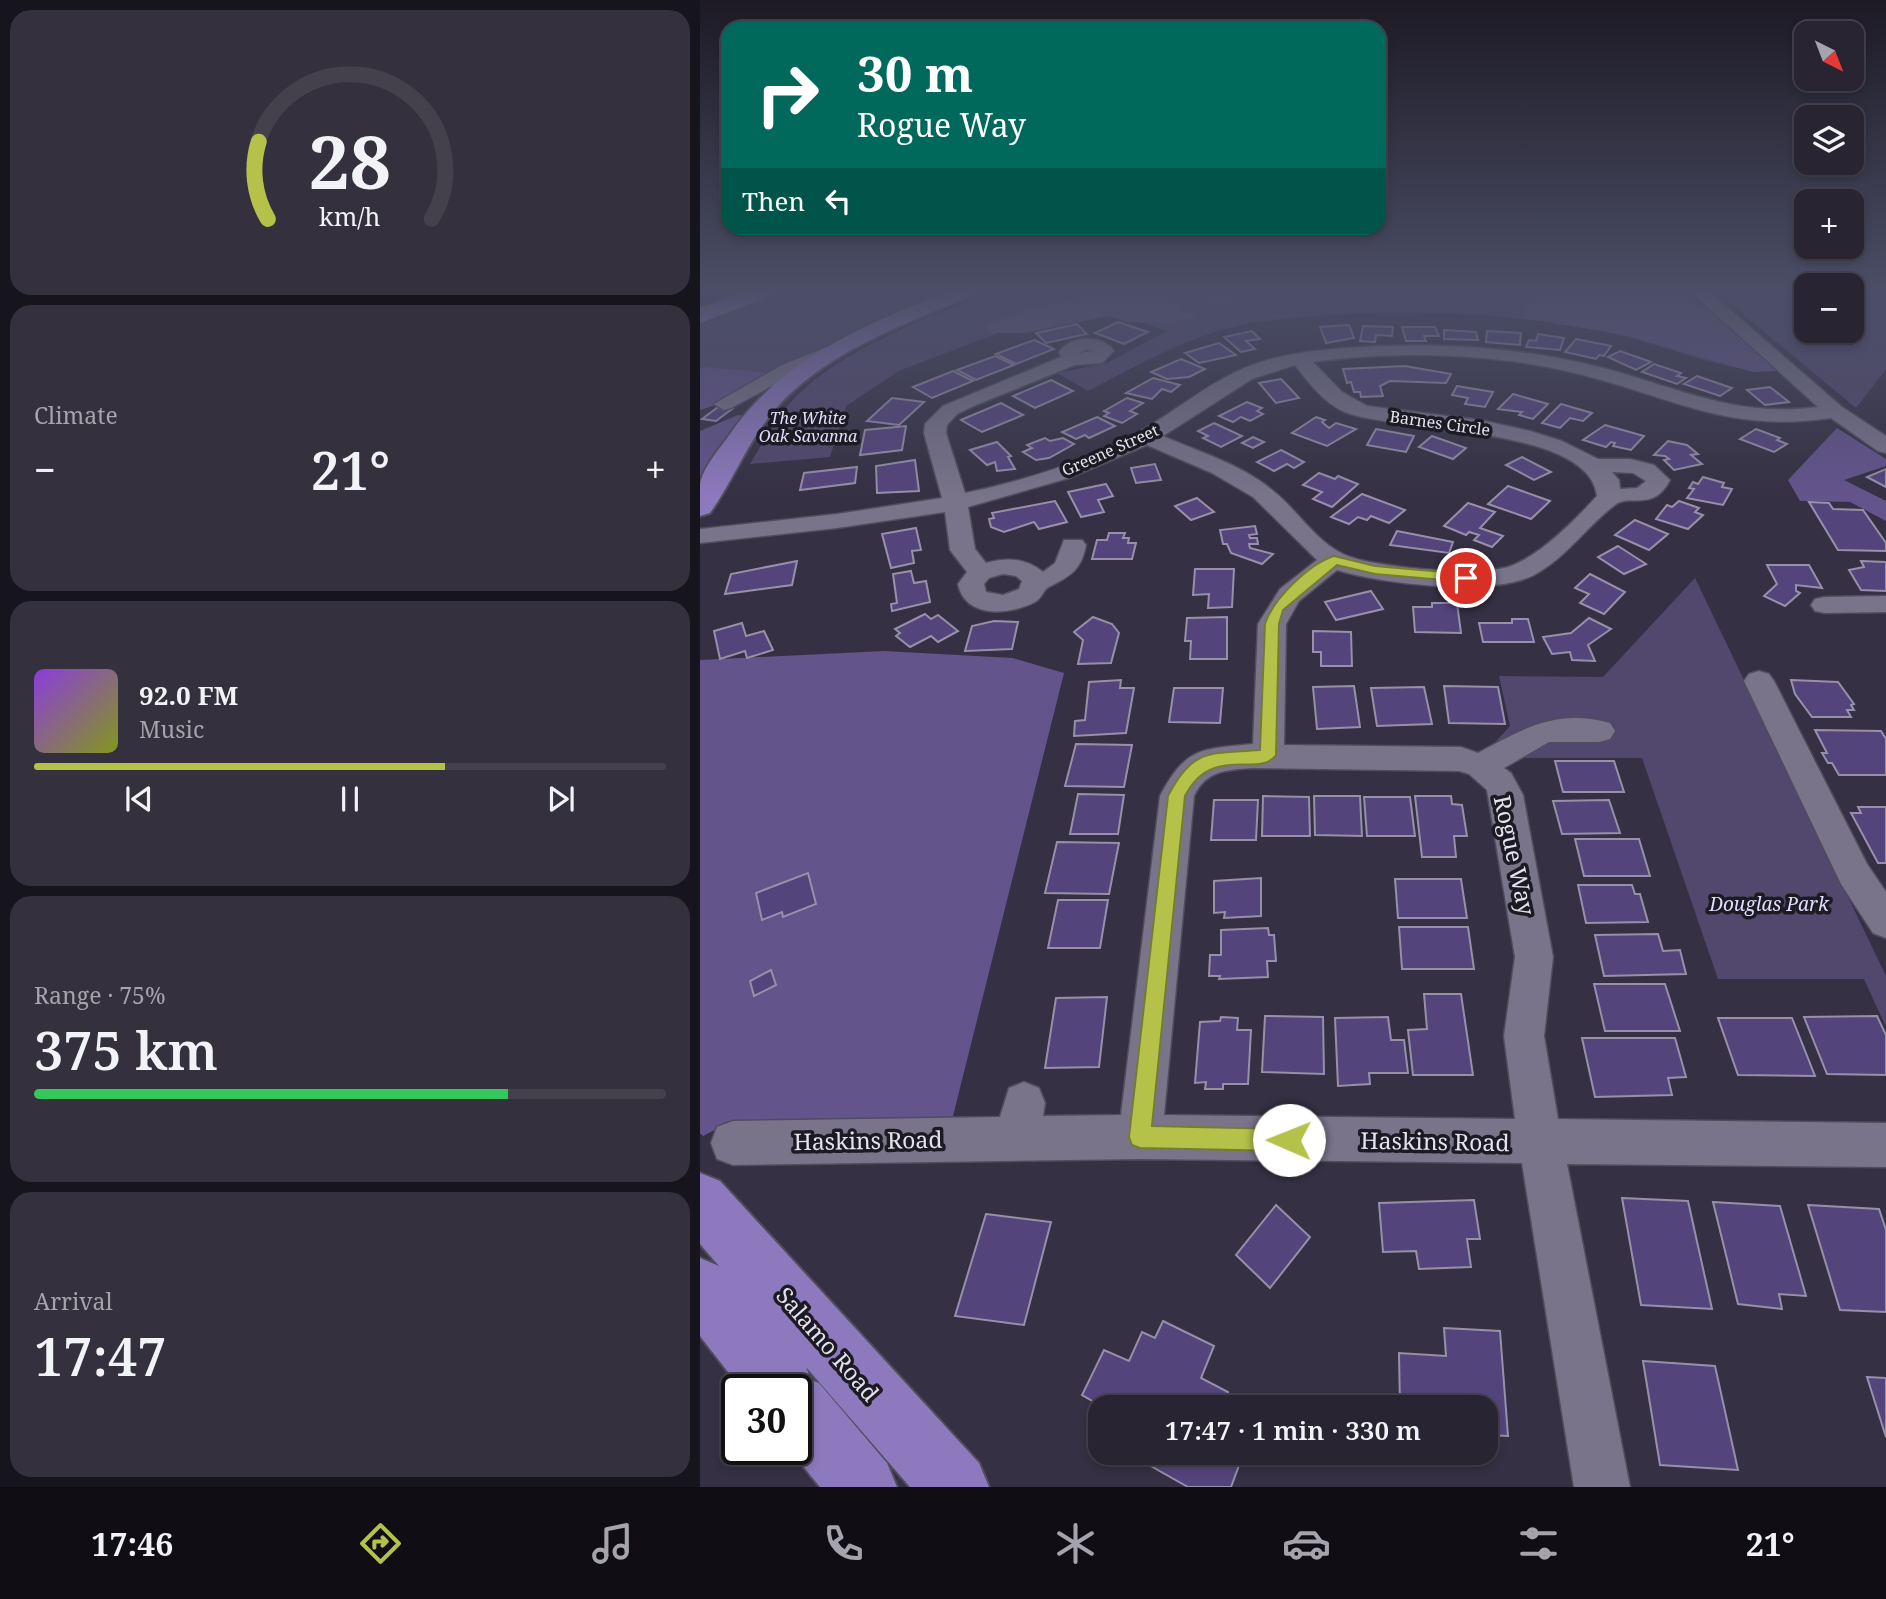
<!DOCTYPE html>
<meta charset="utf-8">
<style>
body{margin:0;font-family:"Noto Serif",serif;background:#34303e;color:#f1f3f6;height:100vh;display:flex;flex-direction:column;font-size:26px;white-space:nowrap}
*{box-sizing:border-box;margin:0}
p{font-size:23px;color:#a5a4ac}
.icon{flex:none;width:38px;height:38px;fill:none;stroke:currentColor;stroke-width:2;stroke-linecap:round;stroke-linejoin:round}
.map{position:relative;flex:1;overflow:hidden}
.side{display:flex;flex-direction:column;gap:10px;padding:10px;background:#16141c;width:700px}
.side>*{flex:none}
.guide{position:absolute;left:21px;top:21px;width:665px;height:214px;border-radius:21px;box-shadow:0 4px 10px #0003,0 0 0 2px #44414d;background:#00695c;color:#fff;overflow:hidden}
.needle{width:46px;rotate:138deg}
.tools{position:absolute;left:1094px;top:21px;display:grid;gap:14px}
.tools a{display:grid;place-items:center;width:70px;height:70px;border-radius:14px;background:#282432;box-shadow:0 4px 10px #0003,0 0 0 2px #44414d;font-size:35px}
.speed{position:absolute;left:21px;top:1374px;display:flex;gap:14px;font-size:35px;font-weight:700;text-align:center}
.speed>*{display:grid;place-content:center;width:91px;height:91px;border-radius:50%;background:#282432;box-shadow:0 4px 10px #0003,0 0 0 2px #44414d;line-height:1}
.speed .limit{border:4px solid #111;border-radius:10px;background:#fff;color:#111}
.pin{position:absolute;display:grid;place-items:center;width:60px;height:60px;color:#fff;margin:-30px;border:4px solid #fff;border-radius:50%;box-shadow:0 2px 7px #0007}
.me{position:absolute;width:77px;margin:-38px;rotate:271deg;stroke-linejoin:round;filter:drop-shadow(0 0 5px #0008)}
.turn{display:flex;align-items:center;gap:24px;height:147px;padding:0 21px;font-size:32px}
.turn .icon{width:91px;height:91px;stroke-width:2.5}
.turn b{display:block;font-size:49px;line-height:60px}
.then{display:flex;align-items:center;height:66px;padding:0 21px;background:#0003;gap:14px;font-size:26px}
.big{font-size:52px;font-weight:600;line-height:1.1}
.side .tile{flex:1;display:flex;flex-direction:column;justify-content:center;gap:10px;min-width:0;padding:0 24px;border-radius:21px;background:#34303e}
.side .dial{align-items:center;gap:0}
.dial svg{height:182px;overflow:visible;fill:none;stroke:#44414d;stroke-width:7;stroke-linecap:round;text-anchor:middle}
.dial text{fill:#f1f3f6;stroke:none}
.song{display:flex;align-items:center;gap:21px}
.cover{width:84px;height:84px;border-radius:10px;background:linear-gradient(135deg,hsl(270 70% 55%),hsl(70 70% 35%))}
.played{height:7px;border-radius:4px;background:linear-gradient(90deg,#b4c24a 65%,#44414d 65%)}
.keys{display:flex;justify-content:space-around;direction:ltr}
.heat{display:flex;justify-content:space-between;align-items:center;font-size:38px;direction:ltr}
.charge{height:10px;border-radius:5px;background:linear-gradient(90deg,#34c759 75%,#44414d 0)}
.trip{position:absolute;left:388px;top:1395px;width:410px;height:70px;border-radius:21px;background:#282432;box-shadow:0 4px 10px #0003,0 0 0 2px #44414d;font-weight:600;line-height:70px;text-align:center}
.dock{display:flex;height:112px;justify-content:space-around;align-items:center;background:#100e14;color:#a5a4ac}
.dock .icon{width:49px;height:49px}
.dock .on{color:#b4c24a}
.dock b{font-size:32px;color:#f1f3f6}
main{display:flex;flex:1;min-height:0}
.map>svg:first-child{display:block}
</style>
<main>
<section class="side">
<div class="tile dial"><svg viewBox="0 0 100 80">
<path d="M14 69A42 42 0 1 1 86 69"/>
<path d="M14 69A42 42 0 0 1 10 35" stroke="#b4c24a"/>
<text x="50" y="56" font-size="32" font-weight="700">28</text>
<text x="50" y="72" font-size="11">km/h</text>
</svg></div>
<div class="tile"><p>Climate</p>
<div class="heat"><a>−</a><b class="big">21°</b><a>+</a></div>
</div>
<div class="tile">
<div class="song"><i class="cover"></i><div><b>92.0 FM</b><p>Music</p></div></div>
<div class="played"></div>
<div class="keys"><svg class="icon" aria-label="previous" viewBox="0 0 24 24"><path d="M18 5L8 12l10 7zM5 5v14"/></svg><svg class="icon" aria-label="pause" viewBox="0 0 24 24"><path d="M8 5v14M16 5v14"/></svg><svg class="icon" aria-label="next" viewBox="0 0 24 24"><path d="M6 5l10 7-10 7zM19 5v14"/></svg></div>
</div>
<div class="tile"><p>Range · 75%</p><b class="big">375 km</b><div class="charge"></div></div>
<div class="tile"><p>Arrival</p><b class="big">17:47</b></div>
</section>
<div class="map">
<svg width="1186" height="1487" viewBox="0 0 1186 1487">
<rect width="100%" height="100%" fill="#353043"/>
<!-- green -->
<g fill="#52486e">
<path d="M90 290H256L72 373 0 368V321Z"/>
<path d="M293 290H985L1077 371C1023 373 961 343 907 332 820 314 732 310 643 314 600 317 554 319 512 333 468 347 429 370 388 391L357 373 407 363 467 331 428 318 399 304 295 334 199 371 146 406 130 457 50 464C62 444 73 423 88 405 140 347 224 321 293 290Z"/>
<path d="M1014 290H1106V331H1152V290H1186V369L1156 408Z"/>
<path d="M995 578 1186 976V1027L1164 979H1018L942 758H806L790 748 810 726 799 676 903 677Z"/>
</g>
<!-- forest -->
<g fill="#63548c">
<path d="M376 290C406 290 461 286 483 306L479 311 495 313 493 318 465 323 429 322 409 316 325 333H290L288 326 298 319 315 317 322 310 376 299Z"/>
<path d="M495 290H596C565 296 520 313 490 297L489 293Z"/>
<path d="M843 290H985L1077 371 1053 372 925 335 822 318 828 304Z"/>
<path d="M4 367 72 373 26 402 0 410V368Z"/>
<path d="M38 415 47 416 0 484V431Z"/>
<path d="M1137 428 1186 459V466L1144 480 1186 501V521L1150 502 1100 501 1088 480Z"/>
<path d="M184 651 313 658 364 673 252 1120H34L3 1136 0 1133V660Z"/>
</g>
<!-- building -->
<g fill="#54447c" stroke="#9690a8" stroke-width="2">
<path d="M418 322 448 332 424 344 395 333Z"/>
<path d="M377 324 387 334 346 343 336 333Z"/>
<path d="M649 325 654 338 626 343 620 327Z"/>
<path d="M663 326 693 327 692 336 676 335 675 342 660 341Z"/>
<path d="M702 327H735L739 336H724L726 341H706Z"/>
<path d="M744 330 776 332 778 340 744 339Z"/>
<path d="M552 331 560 339 546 341 555 349 541 352 524 337Z"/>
<path d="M787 331 821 333 820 345 786 342Z"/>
<path d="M838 334 864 338 860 350 826 347 829 340 836 341Z"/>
<path d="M876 339 911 346 904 356 899 355 896 359 865 352Z"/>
<path d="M334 340 354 349 316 364 296 354Z"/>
<path d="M519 343 536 355 499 363 485 353Z"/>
<path d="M920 351 951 362 936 370 908 357Z"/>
<path d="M295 356 314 365 276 380 257 370Z"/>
<path d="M481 359 505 369 489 377 467 379 451 372Z"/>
<path d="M954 364 981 373 977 376 986 378 977 384 942 372Z"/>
<path d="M705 366 751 374 746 383 690 381 680 386 683 396 661 397 660 392H654L651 382 647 383 643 369Z"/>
<path d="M253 371 273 381 232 398 213 387Z"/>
<path d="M997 376 1032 388 1020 396 984 384Z"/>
<path d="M453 378 480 385 471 392 462 389 452 399 426 393Z"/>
<path d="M581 379 599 398 576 403 559 383Z"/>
<path d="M351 380 373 391 335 408 313 396Z"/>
<path d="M757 386 793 392 785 407 765 404 768 398 752 395Z"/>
<path d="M1070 387 1089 402 1065 405 1047 390Z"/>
<path d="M813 394 848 404 833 419 819 415 822 412 798 409Z"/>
<path d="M192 398 224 402 199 425 167 421Z"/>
<path d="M427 398 443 403 430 411 437 414 422 423 404 416 409 413 404 411Z"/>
<path d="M547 402 562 408 557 411 563 414 550 421 541 417 533 422 519 416Z"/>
<path d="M301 403 323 415 282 432 261 420Z"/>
<path d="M861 404 892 413 883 421 870 418 860 428 842 423Z"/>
<path d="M18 407 32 409 16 421 2 419Z"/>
<path d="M397 417 415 426 389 438 385 435 376 439 362 432Z"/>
<path d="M616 417 625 420 622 422 629 428 636 423 656 429 627 446 592 433Z"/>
<path d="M514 423 542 436 521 447 503 438 508 436 498 431Z"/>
<path d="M905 425 944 436 931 450 913 446 915 443 911 442 906 447 883 440Z"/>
<path d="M206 426 202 450 160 455 165 430Z"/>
<path d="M676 429 714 436 706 452 667 445Z"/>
<path d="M1056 429 1080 438 1077 440 1087 444 1074 452 1040 439Z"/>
<path d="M732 436 766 448 753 459 719 447Z"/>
<path d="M553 437 564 442 553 448 542 443Z"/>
<path d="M345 438 350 441 363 438 374 444 349 458 336 460 323 452 332 448 327 445Z"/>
<path d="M968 441 987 445 998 454 991 455 1002 464 974 470 964 460 969 459 965 456 954 455Z"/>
<path d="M297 442 311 456 308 457 315 469 297 471 295 462 287 465 270 450Z"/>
<path d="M581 450 604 462 594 468 587 464 574 471 557 462Z"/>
<path d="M822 457 851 472 834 480 806 465Z"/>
<path d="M215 460 219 491 177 493 176 466Z"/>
<path d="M455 464 461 480 436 483 431 468Z"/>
<path d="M157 467 155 483 100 490 104 473Z"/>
<path d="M1186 469V487L1167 477Z"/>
<path d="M619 473 635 479 638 476 658 484 632 507 613 499 622 492 603 485Z"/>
<path d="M1003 477 1024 483 1022 487 1032 489 1023 505 987 498 994 489 989 488 993 482 998 484Z"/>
<path d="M406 484 413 496 398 500 404 512 381 517 368 492Z"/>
<path d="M808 486 850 501 831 519 788 504Z"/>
<path d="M662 494 705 510 689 523 671 516 667 520 658 517 649 524 631 517Z"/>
<path d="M497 498 514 512 491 520 475 506Z"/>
<path d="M355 501 367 522 339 529 334 522 304 532 291 527 289 519 294 518 292 513Z"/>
<path d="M979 501 999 508 995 512 1003 515 988 529 956 519 967 505 972 507Z"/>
<path d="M1109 502 1129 503 1133 509 1163 510 1186 543V551L1138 550Z"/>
<path d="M768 503 795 512 780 528 803 536 792 547 774 540 779 535 769 532 766 535 744 526Z"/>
<path d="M935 520 968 534 949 550 915 535Z"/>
<path d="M555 526 557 534 549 535 550 538H557L558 544H549L550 548 573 554 562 564 531 553 527 544H523L520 530Z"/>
<path d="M216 528 221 550 212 551 214 563 191 568 182 534Z"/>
<path d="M697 531 753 542 749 553 690 545Z"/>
<path d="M409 533H425L423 538H429L428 543H436L432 559H392L397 540H407Z"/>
<path d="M918 546 946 564 924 574 898 557Z"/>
<path d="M97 561 92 585 25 594 31 574Z"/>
<path d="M1161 561 1186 562V591L1161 590 1149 570 1164 567Z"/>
<path d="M1067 565H1109L1122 588 1096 585V591L1100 593 1085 606 1064 596 1077 584Z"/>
<path d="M495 569H534L532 607 508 608 509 594 493 595Z"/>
<path d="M211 571 214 583 226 581 230 602 192 611 191 604 197 603 193 574Z"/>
<path d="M890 574 925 592 904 614 880 603 889 594 875 588Z"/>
<path d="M671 591 683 609 636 620 625 602Z"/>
<path d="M732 603H757L761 633 715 632 713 607H732Z"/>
<path d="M225 614 231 619 238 615 258 631 238 642 231 636 210 647 196 636 200 633 195 629Z"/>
<path d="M393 617 412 624 419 633 411 663 378 664 383 640 374 632Z"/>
<path d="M527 617V659H490L491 641H485L487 618Z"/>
<path d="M889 618 911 629 888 645 895 661 872 660 870 652 852 654 843 637 871 633Z"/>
<path d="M812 619H828L834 642H783L779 623H812Z"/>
<path d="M294 621 318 622 312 649 265 651 272 626Z"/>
<path d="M42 623 46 636 64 631 73 650 47 658 45 651 20 659 14 631Z"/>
<path d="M613 631 651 632 652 666H621V652H613Z"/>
<path d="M421 680 420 688H434L426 733 374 736 375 721 385 720 389 682Z"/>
<path d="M1091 680 1138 682 1154 704 1151 705 1154 710H1147L1151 717H1112L1095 694Z"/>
<path d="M654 686 660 727 617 729 613 687Z"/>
<path d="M744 686 798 687 805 724 749 723Z"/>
<path d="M724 687 732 724 677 726 671 688Z"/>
<path d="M474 688H523L520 723 469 722Z"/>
<path d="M1115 730 1181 731 1186 739V775H1139L1132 763H1128L1122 753H1127Z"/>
<path d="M376 744 432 745 424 787 365 786Z"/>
<path d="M855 761H914L924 792H863Z"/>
<path d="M378 794 424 795 418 834H370Z"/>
<path d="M563 796 609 797 610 836H562Z"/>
<path d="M614 796H660L662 836 615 835Z"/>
<path d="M715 796H751L752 804 762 805 767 836H754L756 857H722Z"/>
<path d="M664 797H710L715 836H667Z"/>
<path d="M514 800H558L556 840H511Z"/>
<path d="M909 800 920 833 862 834 853 801Z"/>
<path d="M1158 807H1186V863H1178L1151 813H1161Z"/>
<path d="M875 839H939L950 876H884Z"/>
<path d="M357 842 419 843 409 894 345 893Z"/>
<path d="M108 873 116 904 83 917 82 912 62 920 56 893Z"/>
<path d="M561 878V916L524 918 525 912 514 913V881Z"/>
<path d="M695 879H761L767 918H698Z"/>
<path d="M878 885H932L935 894H940L948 922 886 923Z"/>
<path d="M358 900H408L400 948H348Z"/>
<path d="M699 927H768L774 969H702Z"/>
<path d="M568 928 569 935H574L576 961H567L568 977 519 979 520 976H509L510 955H521V930Z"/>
<path d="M958 934 963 951 980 950 986 974 904 976 895 935Z"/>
<path d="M71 970 76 985 54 996 50 981Z"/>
<path d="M894 984H965L980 1031H905Z"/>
<path d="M724 994H761L773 1075H713L708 1030 727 1029Z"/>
<path d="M407 997 399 1067 345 1068 356 998Z"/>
<path d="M565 1016 623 1017 624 1074 562 1072Z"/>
<path d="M1177 1016 1186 1035V1075L1127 1074 1104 1017Z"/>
<path d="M521 1017 538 1018 537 1030H551L548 1084H523V1089H505L506 1082 495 1083 500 1022 520 1021Z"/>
<path d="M688 1017 691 1040H704L708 1073H669L670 1084 638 1086 635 1018Z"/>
<path d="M1018 1018H1092L1115 1076 1038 1075Z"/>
<path d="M882 1038H975L986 1077 968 1078 972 1095 895 1097Z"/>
<path d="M922 1198 988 1201 1012 1309 941 1305Z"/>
<path d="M774 1200 780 1239H767L771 1267 719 1269 716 1251 683 1252 679 1203Z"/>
<path d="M1013 1202 1080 1206 1106 1296 1079 1294 1082 1309 1038 1304Z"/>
<path d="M576 1205 610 1237 570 1288 536 1255Z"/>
<path d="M1108 1205 1179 1209 1186 1230V1312L1140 1310Z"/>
<path d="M286 1214 351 1222 324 1325 255 1316Z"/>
<path d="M463 1321 514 1346 501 1378 528 1392 524 1405 527 1407H403L382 1395 404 1350 429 1361 442 1332 455 1338Z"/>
<path d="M744 1328 800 1331 808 1436 786 1435V1407H700L699 1353 746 1356Z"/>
<path d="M943 1361 1015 1366 1038 1470 960 1465Z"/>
<path d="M1167 1377 1186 1378V1437Z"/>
<path d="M401 1412V1438L391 1433Z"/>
<path d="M426 1452H544L531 1487H488Z"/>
</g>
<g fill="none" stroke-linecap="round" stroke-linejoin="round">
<defs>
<g id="minor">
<path d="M989 290H1007L1142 407 1186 436V453L1178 451 1131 418C1028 433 977 399 883 375 797 353 700 350 613 362L642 392 667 406 780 420 830 431 862 441 898 459H930L954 465 970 480C953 513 929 493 915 505 887 526 866 558 834 575 792 597 682 584 637 570L599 601 586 624 584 745 761 747 778 753C822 729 857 708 910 723L915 731 910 739 899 742H849L804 768 811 773 823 795 853 957 844 1036 858 1119 1186 1123V1167L867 1164 930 1487H874L822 1163 440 1159 33 1165 17 1159 11 1143 17 1127 33 1121 300 1117 309 1088 324 1082 339 1088 345 1103 343 1116 421 1115 460 796C486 747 501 749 553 744L558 624 580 589 617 560 553 497 512 473 447 445 369 478 268 507 275 549 286 563C307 557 326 558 343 572L355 563 364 540H382L386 545C381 571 370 576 349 587 343 590 342 598 335 602 308 616 265 618 258 584L267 572 250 550 245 512 137 528 0 543V529L137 514 242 498 224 433 225 424 243 406 361 357 359 352C371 335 402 334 414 351L402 363 375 365 276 405 257 414 247 425 246 433 265 493C324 481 387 461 439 432 473 413 503 387 538 371 572 355 609 351 646 348 726 342 808 346 887 364 969 383 1031 419 1118 407ZM387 350 393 351 379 353ZM595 365C609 383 624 403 645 412 697 433 889 425 897 496 875 520 842 554 811 566 782 577 671 568 643 554 614 540 597 509 572 490 541 464 499 452 463 436L552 379ZM912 472 933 473 946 481 937 488 920 489 919 480ZM303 574 316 576 322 581 319 589 303 595 286 592 284 584 289 578ZM553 768 759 771 769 774 787 790 815 957 804 1036 815 1119 464 1115 494 796C506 770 527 770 553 768Z"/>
<path d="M140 342 149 348 147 352 96 373 31 408 24 410 14 404 82 365Z"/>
<path d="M1186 596V612L1125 613 1115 611 1111 605 1115 599 1125 597Z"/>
<path d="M1059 671 1069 674 1074 681 1167 864 1186 892V938L1173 933 1141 884 1044 681 1049 674Z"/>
</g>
<g id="major">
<path d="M250 290H278L275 294C202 326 116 354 66 421 44 450 31 484 10 513L0 516C0 506 0 493 0 484 3 467 21 447 30 434 84 356 167 325 250 290Z"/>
<path d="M0 1173 20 1181 279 1463 289 1487H210L61 1315 106 1367 111 1380 119 1383 187 1463 197 1487H120L89 1449H96V1390H42L0 1336V1258L19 1266 0 1244Z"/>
</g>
<path id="highway" d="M49 290H78L75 294 0 323V308Z"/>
</defs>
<!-- minor casing -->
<use href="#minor" stroke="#504d5c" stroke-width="3"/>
<!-- major casing -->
<use href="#major" stroke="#504d5c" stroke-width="4"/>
<!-- highway casing -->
<use href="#highway" stroke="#504d5c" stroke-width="4"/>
<!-- minor -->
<use href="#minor" fill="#79748a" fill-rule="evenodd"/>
<!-- major -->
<use href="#major" fill="#8d79be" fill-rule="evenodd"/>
<!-- highway -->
<use href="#highway" fill="#9a7ce1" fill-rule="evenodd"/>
</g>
<!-- sky -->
<linearGradient id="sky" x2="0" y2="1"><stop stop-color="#1d1a25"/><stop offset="0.58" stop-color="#4b4e66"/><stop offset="1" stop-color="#4b4e66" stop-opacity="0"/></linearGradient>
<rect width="1186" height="498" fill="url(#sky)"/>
<!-- route -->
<path fill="#b4c24a" stroke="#757e30" stroke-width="2" d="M634 556 675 566 766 574 773 578 766 582 675 574 637 565 583 610 579 624 576 755C559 779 512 743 485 796L452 1126 589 1129 597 1132 600 1140 597 1148 589 1151 440 1148 432 1145 429 1137 468 796C493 747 511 754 560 750L565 624C573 599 609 564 634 556Z"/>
<g text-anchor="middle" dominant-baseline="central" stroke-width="7" stroke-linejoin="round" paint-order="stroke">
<!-- far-park labels -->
<g font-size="16" font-style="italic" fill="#e3dcff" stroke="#1c1a22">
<text x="108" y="418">The White<tspan x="108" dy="18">Oak Savanna</tspan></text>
</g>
<!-- far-street labels -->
<g font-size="16" fill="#e5e2ef" stroke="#1c1a22">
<text transform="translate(740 423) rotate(8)">Barnes Circle</text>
<text transform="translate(410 450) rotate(-24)">Greene Street</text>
</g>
<!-- park labels -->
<g font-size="19" font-style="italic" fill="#e3dcff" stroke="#1c1a22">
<text x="1069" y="904">Douglas Park</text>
</g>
<!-- near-street labels -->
<g font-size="23" fill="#e5e2ef" stroke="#1c1a22">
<text transform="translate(815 855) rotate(78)">Rogue Way</text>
<text transform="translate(168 1140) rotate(-1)">Haskins Road</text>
<text transform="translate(735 1141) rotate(1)">Haskins Road</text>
<text transform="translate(128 1344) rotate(49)">Salamo Road</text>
</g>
</g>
</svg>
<div class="tools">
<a><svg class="needle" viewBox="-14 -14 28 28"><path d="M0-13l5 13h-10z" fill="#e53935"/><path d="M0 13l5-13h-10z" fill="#a5a4ac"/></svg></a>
<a><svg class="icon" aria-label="layers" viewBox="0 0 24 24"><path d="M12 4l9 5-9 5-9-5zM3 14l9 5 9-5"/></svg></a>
<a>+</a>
<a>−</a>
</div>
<div class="speed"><div class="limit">30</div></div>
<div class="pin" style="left:766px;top:578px;background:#d93025"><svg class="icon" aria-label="arrive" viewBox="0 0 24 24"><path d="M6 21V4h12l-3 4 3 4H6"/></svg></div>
<svg class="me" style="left:589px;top:1140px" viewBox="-20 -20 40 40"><circle r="19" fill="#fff"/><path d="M0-13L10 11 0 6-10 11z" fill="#b4c24a"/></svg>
<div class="trip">17:47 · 1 min · 330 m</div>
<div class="guide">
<div class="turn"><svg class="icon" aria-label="right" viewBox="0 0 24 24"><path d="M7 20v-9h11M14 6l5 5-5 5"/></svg><div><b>30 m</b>Rogue Way</div></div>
<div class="then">Then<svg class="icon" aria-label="left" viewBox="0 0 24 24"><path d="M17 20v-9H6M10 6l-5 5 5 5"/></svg></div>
</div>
</div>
</main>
<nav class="dock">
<b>17:46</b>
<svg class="icon on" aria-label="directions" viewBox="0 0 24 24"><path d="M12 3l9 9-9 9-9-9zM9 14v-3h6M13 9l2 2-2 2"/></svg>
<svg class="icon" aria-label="music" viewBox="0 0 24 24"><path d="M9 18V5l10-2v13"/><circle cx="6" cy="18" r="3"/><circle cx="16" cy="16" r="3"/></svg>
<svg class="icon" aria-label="phone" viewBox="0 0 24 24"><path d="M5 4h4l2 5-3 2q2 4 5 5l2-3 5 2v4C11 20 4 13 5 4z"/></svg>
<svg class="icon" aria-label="climate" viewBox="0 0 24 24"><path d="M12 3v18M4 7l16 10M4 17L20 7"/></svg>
<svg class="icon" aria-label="car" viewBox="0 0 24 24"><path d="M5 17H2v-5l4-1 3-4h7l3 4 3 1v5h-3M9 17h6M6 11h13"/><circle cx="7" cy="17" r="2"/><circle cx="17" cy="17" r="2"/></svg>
<svg class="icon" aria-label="filters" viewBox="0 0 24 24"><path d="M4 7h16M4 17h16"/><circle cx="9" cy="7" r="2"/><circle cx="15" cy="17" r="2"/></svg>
<b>21°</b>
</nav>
